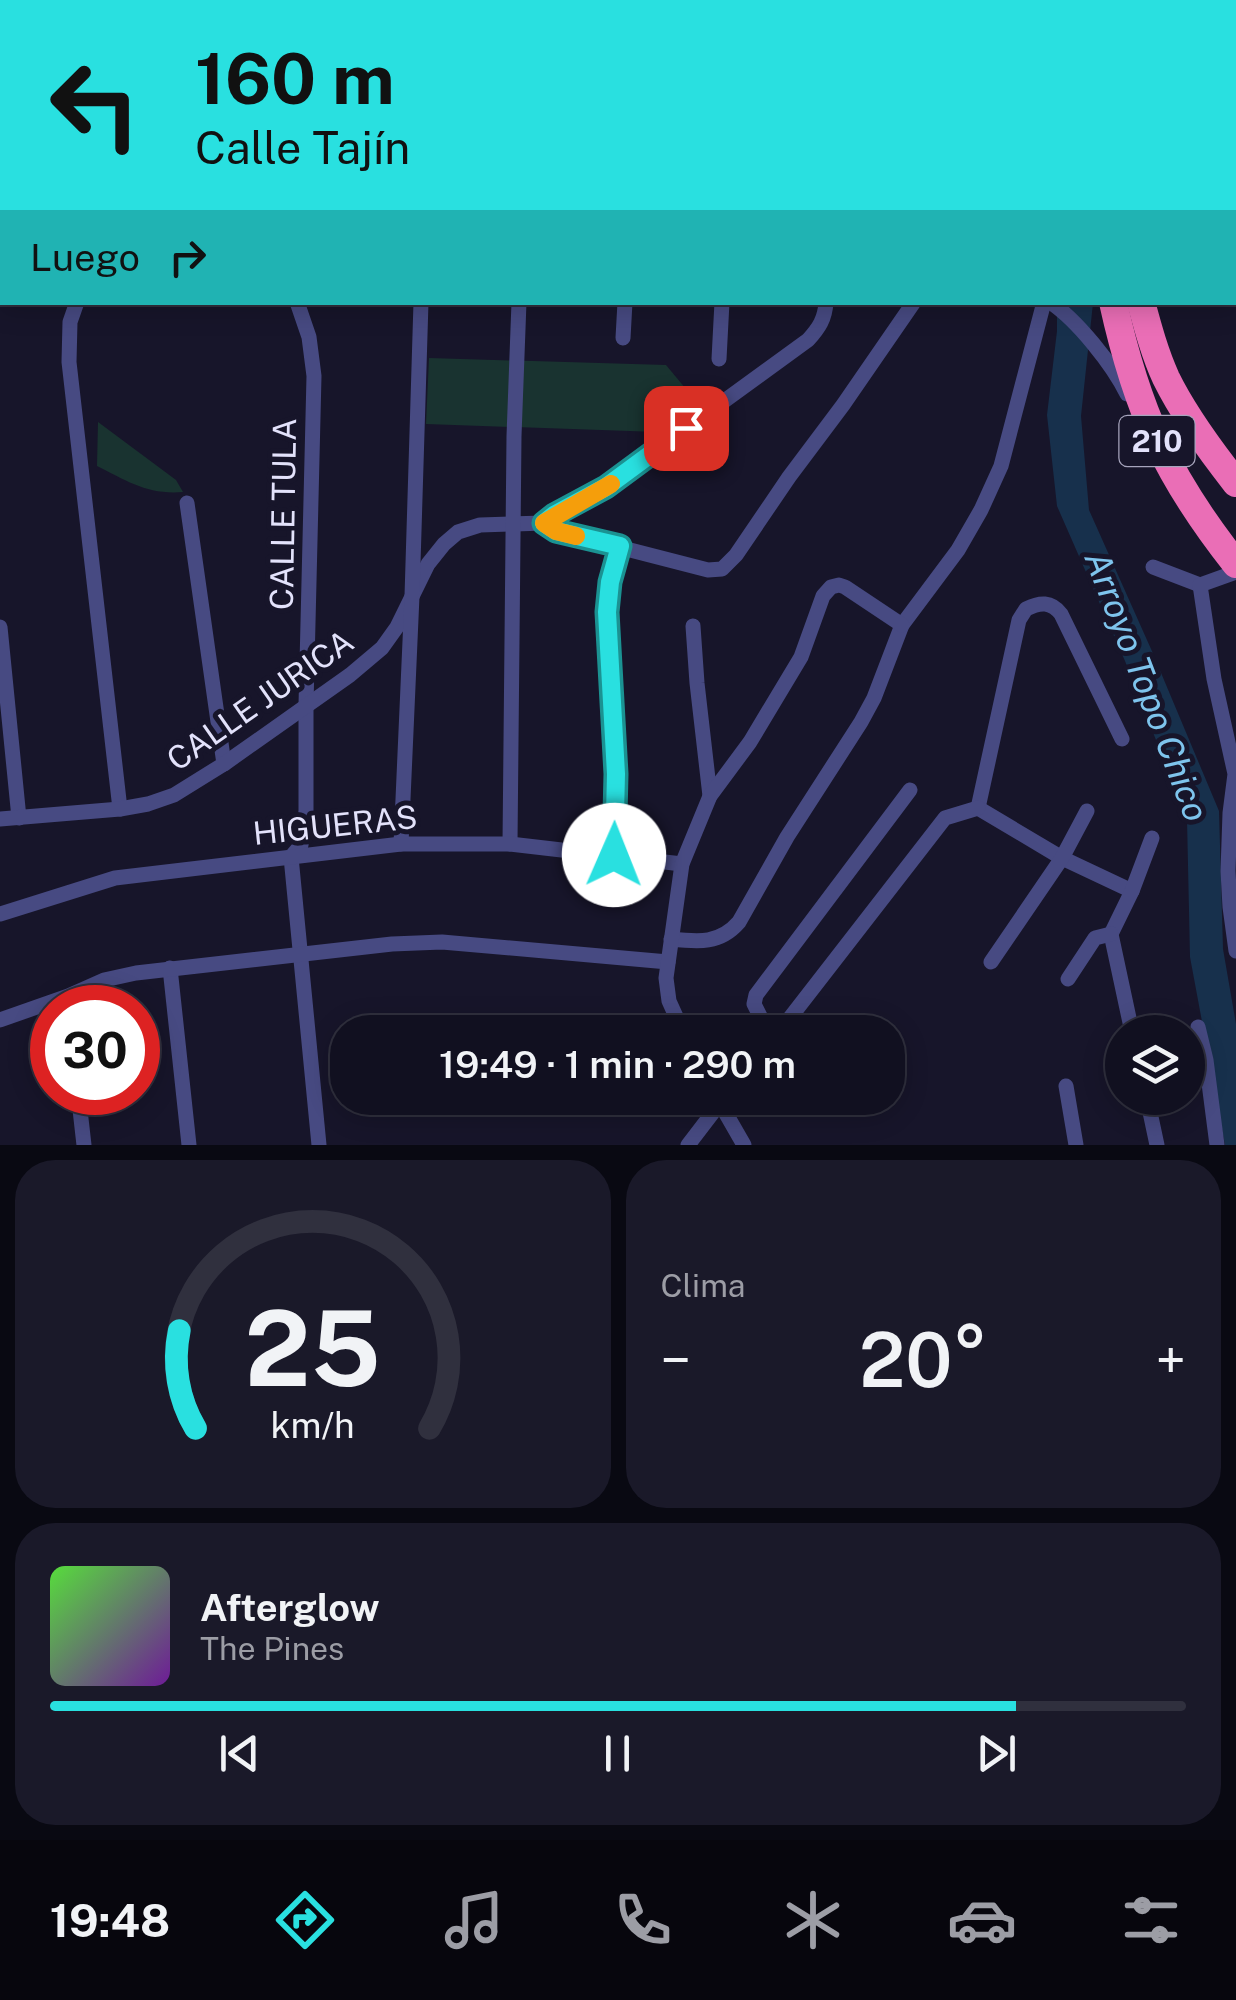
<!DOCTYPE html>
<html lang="es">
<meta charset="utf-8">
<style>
body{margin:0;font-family:"Public Sans",sans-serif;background:#1a1929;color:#f1f3f6;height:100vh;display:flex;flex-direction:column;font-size:38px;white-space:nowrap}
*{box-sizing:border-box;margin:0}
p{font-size:32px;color:#9c9da5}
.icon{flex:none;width:55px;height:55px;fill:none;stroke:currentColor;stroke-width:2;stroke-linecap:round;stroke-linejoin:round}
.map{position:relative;height:1145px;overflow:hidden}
.sheet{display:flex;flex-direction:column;gap:15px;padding:15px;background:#090912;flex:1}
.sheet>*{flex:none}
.top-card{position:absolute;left:0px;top:0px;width:1238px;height:305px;box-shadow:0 5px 25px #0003,0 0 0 2px #30303e;background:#29e0e0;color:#111;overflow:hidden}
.fabs{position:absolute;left:1105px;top:1015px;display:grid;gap:20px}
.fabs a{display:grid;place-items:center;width:100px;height:100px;border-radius:50%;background:#111020;box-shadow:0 5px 25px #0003,0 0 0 2px #30303e;font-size:50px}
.speed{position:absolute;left:30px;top:985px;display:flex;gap:20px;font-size:50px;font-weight:700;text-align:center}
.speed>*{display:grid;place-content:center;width:130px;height:130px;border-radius:50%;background:#111020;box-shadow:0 5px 25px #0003,0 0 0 2px #30303e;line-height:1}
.speed .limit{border:15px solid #d22;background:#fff;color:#111}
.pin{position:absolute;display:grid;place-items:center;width:85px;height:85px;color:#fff;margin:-42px;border-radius:20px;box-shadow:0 5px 15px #0006}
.me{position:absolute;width:110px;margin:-55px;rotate:1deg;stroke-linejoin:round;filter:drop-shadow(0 0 8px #0008)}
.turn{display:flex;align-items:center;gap:35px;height:210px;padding:0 30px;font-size:45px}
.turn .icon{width:130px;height:130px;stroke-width:2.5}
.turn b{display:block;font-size:70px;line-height:85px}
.then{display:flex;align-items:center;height:95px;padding:0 30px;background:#0003;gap:20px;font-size:38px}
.big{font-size:75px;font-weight:600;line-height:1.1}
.sheet .widget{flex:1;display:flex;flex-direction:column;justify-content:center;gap:15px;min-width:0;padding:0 35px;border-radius:40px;background:#1a1929}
.sheet .dial{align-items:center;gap:0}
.dial svg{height:260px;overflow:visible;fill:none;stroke:#30303e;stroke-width:7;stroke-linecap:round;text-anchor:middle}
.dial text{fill:#f1f3f6;stroke:none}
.song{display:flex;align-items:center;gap:30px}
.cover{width:120px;height:120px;border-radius:15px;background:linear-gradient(135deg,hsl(110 70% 55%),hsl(280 70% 35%))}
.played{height:10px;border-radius:5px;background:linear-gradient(90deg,#29e0e0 85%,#30303e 85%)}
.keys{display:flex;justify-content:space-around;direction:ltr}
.heat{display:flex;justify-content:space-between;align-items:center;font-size:55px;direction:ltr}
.sheet .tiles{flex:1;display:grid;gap:15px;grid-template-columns:1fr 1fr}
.widget:last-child{grid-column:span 2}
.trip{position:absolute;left:330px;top:1015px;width:575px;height:100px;border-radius:40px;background:#111020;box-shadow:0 5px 25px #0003,0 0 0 2px #30303e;font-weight:600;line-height:100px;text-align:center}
.tabs{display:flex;height:160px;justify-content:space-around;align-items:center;background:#07060d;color:#9c9da5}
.tabs .icon{width:70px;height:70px}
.tabs .selected{color:#29e0e0}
.tabs b{font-size:45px;color:#f1f3f6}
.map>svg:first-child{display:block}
</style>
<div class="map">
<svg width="1236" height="1145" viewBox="0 0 1236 1145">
<rect width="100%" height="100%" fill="#17152a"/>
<!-- green -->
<g fill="#193330">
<path d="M429 358 666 365 696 401 658 432 426 424Z"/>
<path d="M98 422 176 480 183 492C148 495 127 481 97 466Z"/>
</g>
<!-- water -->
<path fill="#17304c" d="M1057 303H1093L1081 416 1089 510 1151 649 1219 811 1223 949 1236 1024V1145H1225L1190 957 1187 819 1125 661 1057 506 1047 415 1057 331Z"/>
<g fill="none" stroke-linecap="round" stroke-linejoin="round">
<!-- street -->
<g stroke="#474a82" stroke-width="15">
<path d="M82 2 83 0"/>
<path d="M184 2 185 0"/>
<path d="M287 2V0"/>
<path d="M387 2V0"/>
<path d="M487 2V0"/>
<path d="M582 2V0"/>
<path d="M681 2V0"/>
<path d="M782 2V0"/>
<path d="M882 2V0"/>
<path d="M0 246 2 245"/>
<path d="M1235 293H1236"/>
<path d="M77 302 70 322 69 362 120 809"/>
<path d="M297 302 309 337 314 376 306 705V811L301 845 291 857 319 1145"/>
<path d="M1050 302C1077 320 1113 365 1127 394"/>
<path d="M623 338 625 302"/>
<path d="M719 359 722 302"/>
<path d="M187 503 224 764"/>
<path d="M544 523 556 531 568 534 708 570 722 569 736 555 789 477 843 405 914 302"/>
<path d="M1153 567 1200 585"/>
<path d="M1236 572 1200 585 1214 679 1235 774 1230 813 1228 871 1230 907 1236 951"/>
<path d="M693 626 697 683 710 796"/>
<path d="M0 627 19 818"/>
<path d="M978 808 1019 620 1026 609C1040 602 1051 601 1061 614L1122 739"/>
<path d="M978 808 1062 858 1132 891"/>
<path d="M0 819 120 809 148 804 174 795 224 764 350 675 382 648 397 627 428 564 444 544 458 532 480 525 544 523 554 515 606 487 808 340C819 328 825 319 826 302"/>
<path d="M401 844 412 596 421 302"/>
<path d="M510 844 514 436 519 302"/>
<path d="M614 855 616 774 607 612 610 582 621 546"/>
<path d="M0 914 115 878 401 844H510L682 864"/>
<path d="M1111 934 1132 891 1152 838"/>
<path d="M1111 934 1132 1032"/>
<path d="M671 939C699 942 720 944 739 922L787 837 861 722 874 698 902 625 958 550 981 510 1001 466 1044 302"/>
<path d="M991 962 1062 858 1087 811"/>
<path d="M170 968 189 1145"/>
<path d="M1068 979 1095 938 1111 934"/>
<path d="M0 1020 68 996 104 980 136 973 392 944 442 942 668 962"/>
<path d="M1198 1027 1206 1060 1217 1145"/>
<path d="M683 1032 669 1001 666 978 682 864 710 796 750 742 801 657 823 596 831 587 839 585 845 587 902 625"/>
<path d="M768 1032 754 1004 756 995 910 790"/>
<path d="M779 1032 945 818 978 808"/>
<path d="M1066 1086 1076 1145"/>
<path d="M78 1092 84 1145"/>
<path d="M717 1098 744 1145"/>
<path d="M1147 1098 1157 1145"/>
<path d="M688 1145 724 1098"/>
</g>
<!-- highway -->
<g stroke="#ea6eb6" stroke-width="28">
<path d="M1042 0 1043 2"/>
<path d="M1062 2V0"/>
<path d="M1092 2V0"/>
<path d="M1121 2 1123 0"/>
<path d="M1113 302C1137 411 1167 477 1236 564"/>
<path d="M1141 302C1148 328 1155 354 1166 378 1184 415 1210 450 1236 483"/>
</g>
<!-- rail -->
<g stroke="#29e0e0" stroke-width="4" stroke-dasharray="15 12" stroke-linecap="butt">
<path d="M0 144H2"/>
<path d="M1235 239 1236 240"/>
</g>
</g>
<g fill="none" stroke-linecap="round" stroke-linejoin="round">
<defs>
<path id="route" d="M614 855 616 774 607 612 610 582 620 546 556 531 544 523 554 515 606 487 686 428"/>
</defs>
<!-- route casing -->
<use href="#route" stroke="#1b9292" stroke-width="25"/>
<!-- route -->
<use href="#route" stroke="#29e0e0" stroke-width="18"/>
<!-- slow -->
<path stroke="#f59e0b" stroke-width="18" d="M576 536 556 531 544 523 611 484"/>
</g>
<g text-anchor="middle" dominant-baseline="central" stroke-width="10" stroke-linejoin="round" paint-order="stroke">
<!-- shield labels -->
<rect fill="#17152a" stroke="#a6a4bc" stroke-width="2.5" x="1119.5" y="416" width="75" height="50" rx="8"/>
<g font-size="30" font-weight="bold" fill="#e3e2fb">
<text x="1157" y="441">210</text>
</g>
<!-- street labels -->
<g font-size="32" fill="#e3e2fb" stroke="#17152a">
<text transform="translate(283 514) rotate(-89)">CALLE TULA</text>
<text transform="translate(260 700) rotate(-35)">CALLE JURICA</text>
<text transform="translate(335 825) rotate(-6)">HIGUERAS</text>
</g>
<!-- water labels -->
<g font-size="35" font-style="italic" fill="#7ec4ed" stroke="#17152a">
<text transform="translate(1147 686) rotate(69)">Arroyo Topo Chico</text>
</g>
</g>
</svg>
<div class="fabs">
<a><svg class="icon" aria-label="layers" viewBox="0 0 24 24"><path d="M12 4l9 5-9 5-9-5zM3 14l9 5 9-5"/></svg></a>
</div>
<div class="speed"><div class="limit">30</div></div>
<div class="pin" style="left:686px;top:428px;background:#d93025"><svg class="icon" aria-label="arrive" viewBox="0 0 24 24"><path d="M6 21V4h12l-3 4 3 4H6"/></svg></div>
<svg class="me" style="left:614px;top:855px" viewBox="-20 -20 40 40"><circle r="19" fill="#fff"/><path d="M0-13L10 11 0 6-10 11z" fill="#29e0e0"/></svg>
<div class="trip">19:49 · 1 min · 290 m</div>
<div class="top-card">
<div class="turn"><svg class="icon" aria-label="left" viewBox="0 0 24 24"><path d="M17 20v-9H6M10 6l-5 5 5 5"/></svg><div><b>160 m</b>Calle Tajín</div></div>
<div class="then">Luego<svg class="icon" aria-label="right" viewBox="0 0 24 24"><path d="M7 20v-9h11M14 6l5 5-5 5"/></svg></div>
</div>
</div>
<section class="sheet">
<div class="tiles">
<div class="widget dial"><svg viewBox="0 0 100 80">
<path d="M14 69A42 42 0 1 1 86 69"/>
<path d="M14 69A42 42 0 0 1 9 39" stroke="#29e0e0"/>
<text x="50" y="56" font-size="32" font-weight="700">25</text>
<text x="50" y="72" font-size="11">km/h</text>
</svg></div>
<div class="widget"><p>Clima</p>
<div class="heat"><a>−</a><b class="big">20°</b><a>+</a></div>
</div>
<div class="widget">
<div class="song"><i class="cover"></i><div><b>Afterglow</b><p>The Pines</p></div></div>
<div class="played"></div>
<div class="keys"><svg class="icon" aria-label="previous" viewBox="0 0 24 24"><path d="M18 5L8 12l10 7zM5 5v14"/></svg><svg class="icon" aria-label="pause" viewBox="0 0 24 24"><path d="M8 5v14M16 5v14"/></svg><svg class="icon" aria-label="next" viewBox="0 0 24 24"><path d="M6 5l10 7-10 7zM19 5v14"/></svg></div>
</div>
</div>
</section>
<nav class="tabs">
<b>19:48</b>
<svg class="icon selected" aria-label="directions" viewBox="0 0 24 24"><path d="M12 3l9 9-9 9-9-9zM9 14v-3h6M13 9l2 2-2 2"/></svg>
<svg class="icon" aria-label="music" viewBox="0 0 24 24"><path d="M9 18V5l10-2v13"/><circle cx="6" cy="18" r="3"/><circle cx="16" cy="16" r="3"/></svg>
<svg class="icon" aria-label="phone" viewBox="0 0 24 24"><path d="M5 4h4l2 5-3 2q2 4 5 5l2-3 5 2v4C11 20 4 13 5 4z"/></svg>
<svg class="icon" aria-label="climate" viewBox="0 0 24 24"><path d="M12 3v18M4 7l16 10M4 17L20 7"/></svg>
<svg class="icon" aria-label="car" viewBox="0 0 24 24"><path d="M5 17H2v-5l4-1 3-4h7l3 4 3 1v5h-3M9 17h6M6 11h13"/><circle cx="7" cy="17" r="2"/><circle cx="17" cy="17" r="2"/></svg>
<svg class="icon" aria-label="filters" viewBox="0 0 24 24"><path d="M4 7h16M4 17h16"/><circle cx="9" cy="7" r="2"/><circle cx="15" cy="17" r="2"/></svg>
</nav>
